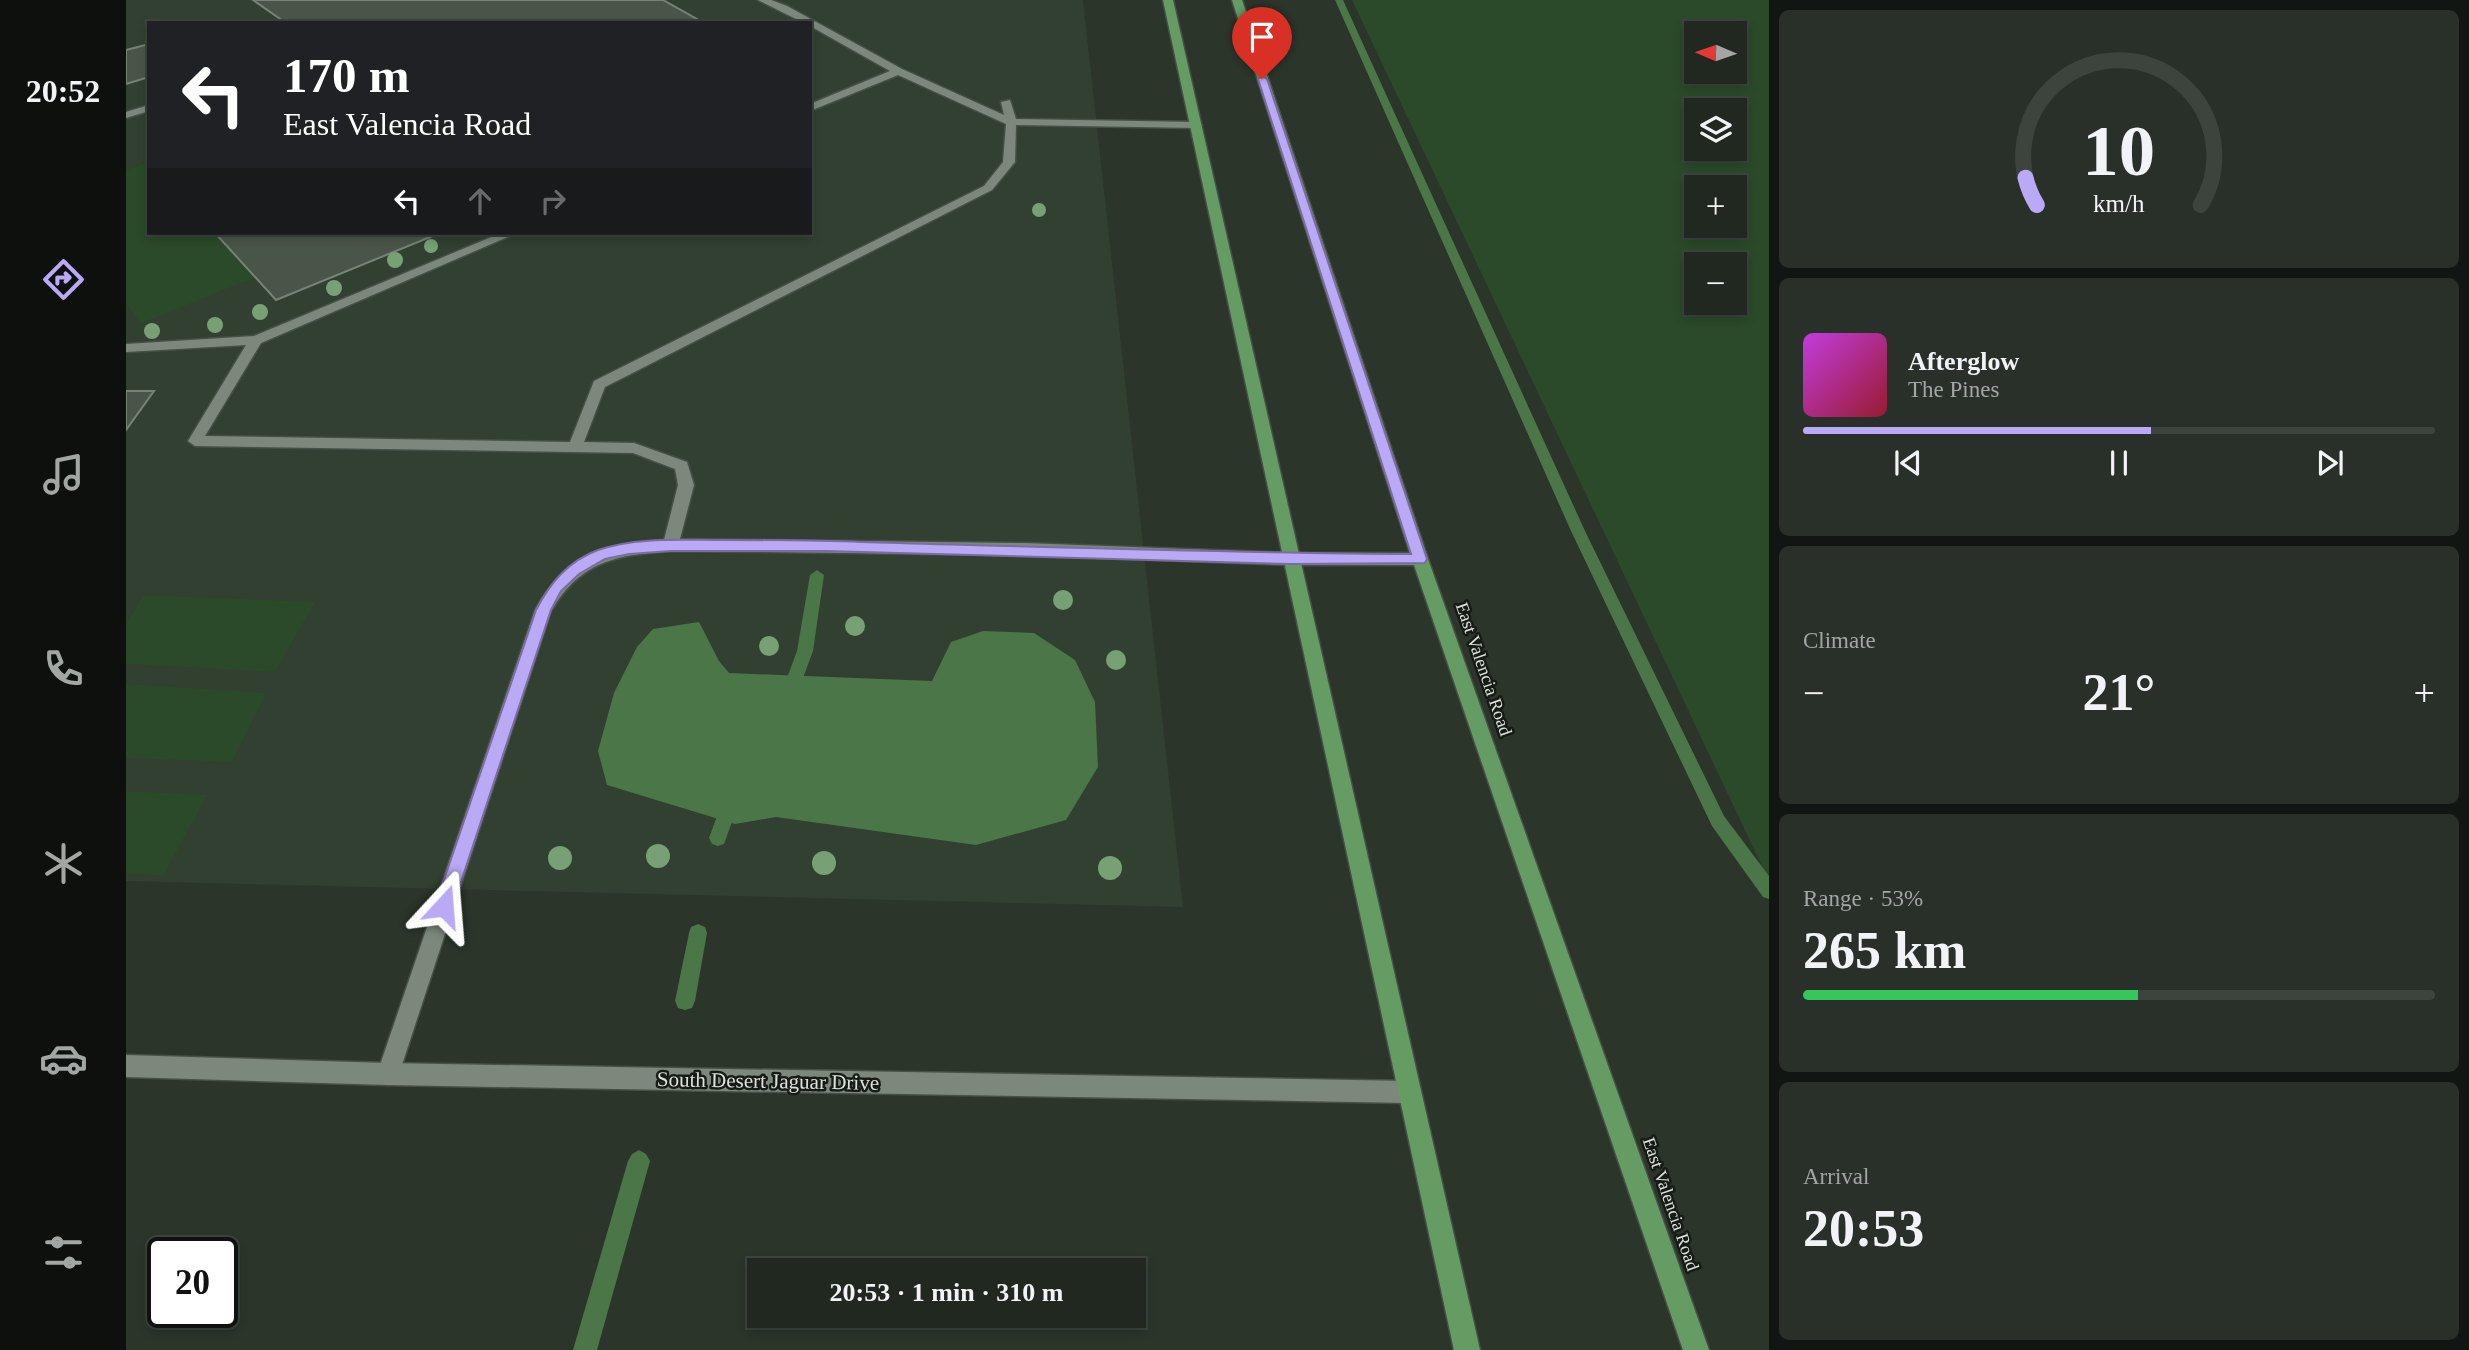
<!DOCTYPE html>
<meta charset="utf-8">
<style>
body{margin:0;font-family:"Times New Roman",serif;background:#283029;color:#f1f3f6;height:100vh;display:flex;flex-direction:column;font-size:26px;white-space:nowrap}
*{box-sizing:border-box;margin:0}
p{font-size:23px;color:#a2a6a5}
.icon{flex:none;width:38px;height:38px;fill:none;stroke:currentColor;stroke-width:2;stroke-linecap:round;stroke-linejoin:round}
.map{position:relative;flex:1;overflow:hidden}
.side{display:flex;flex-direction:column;gap:10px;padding:10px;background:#121612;width:700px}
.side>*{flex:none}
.top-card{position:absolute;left:21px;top:21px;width:665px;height:214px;border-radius:0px;box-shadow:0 4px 10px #0003,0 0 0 2px #3d443e;background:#202124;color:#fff;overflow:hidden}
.needle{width:46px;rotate:272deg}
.tools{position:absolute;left:1558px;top:21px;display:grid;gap:14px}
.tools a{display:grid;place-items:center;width:63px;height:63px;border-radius:0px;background:#202820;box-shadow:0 4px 10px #0003,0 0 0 2px #3d443e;font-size:35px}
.speed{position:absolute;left:21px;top:1237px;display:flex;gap:14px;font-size:35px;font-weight:700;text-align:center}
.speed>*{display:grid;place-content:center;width:91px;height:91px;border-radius:50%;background:#202820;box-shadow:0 4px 10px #0003,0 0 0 2px #3d443e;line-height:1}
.speed .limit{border:4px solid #111;border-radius:10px;background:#fff;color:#111}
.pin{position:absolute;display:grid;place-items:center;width:60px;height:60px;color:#fff;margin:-72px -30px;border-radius:50% 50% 50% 0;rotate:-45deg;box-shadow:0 0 7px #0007}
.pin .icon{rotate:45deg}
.me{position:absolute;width:77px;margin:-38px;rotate:19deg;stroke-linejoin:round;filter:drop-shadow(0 0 5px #0008)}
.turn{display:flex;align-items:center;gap:24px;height:147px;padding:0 21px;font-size:32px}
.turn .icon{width:91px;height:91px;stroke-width:2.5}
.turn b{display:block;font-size:49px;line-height:60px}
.lanes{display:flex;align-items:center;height:66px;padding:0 21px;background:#0003;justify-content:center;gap:35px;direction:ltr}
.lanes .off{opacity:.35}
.big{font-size:52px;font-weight:600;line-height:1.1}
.side .widget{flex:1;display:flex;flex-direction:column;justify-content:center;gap:10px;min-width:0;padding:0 24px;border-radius:10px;background:#283029}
.side .dial{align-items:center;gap:0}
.dial svg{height:182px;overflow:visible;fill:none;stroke:#3d443e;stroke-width:7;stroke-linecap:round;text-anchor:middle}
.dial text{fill:#f1f3f6;stroke:none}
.song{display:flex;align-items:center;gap:21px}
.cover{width:84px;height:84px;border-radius:10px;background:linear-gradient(135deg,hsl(290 70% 55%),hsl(350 70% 35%))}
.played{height:7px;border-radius:4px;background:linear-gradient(90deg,#baaaf6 55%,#3d443e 55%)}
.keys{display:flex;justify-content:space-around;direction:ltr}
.heat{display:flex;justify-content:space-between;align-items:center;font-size:38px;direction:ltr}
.charge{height:10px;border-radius:5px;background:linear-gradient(90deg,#34c759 53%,#3d443e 0)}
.trip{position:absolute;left:621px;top:1258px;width:399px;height:70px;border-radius:0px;background:#202820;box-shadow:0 4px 10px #0003,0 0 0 2px #3d443e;font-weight:600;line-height:70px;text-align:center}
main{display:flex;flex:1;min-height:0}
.tabs{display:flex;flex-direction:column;width:126px;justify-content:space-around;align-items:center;background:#0d100d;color:#a2a6a5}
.tabs .icon{width:49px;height:49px}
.tabs .active{color:#baaaf6}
.tabs b{font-size:32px;color:#f1f3f6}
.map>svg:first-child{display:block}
</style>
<main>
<nav class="tabs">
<b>20:52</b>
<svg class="icon active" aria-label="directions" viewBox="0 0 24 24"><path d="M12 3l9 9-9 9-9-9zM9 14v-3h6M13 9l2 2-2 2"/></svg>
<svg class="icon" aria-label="music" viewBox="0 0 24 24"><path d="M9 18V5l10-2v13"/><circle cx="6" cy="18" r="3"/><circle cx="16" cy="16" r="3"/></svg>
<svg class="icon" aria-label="phone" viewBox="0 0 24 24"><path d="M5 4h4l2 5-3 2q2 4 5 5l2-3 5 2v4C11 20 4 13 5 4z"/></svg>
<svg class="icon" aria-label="climate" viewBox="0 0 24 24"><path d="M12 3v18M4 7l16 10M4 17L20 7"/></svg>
<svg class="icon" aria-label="car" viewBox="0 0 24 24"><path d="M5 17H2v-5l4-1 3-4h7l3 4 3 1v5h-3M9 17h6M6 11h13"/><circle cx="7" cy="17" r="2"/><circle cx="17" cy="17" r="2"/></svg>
<svg class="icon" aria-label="filters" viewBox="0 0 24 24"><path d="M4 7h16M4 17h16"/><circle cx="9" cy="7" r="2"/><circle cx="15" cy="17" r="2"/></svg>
</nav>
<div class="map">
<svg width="1643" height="1350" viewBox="0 0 1643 1350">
<rect width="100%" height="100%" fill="#2b352a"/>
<!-- built -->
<path fill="#314030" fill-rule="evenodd" d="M0 0H957L1057 907 0 881ZM23 23H684V233H23Z"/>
<!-- green -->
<g fill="#2a4a29" fill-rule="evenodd">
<path d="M1226 0H1643V881ZM1608 33V72H1570V33ZM1608 110V149H1570V110ZM1608 187V226H1570V187ZM1608 264V303H1570V264Z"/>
<path d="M23 162V233H89L130 277 16 323 0 304V170Z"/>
<path d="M18 595 189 602 149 672 0 664V624Z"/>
<path d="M0 684 140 693 106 762 0 758Z"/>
<path d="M0 791 81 795 37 876 0 873Z"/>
</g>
<!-- water -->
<path fill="#4b7648" d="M573 622 593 661 603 673 806 681 825 642 857 631 908 633 949 660 969 702 972 767 940 820 850 845 650 817 609 824 481 785 472 751 488 693 511 647 527 629Z"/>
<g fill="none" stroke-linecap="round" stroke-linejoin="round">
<!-- stream -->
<g fill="#4b7648" fill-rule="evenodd">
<path d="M1209 0H1217L1459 531 1598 816 1643 876V899L1637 897 1586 826 1445 531Z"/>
<path d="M691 570 698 575 687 651 671 694 669 699H657L655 694 671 651 684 575Z"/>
<path d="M605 793 611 795 614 800 598 844 592 846 586 844 583 838 599 795Z"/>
<path d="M572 924 579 927 581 933 569 1001 566 1008 559 1010 552 1008 549 1001 563 933 565 927Z"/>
<path d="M513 1150 520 1154 524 1161 471 1350H447L502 1161 506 1154Z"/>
</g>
</g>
<!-- building -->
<g fill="#4a5549" stroke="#778376" stroke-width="2">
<path d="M127 0H537L578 23H160Z"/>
<path d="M23 44V77L0 84V50Z"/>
<path d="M89 233H314L150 300Z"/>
<path d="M0 391H28L0 430Z"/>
</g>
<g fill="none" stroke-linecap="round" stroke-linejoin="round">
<defs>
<g id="service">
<path d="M632 0H645L661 6 776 69 878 115 875 102 884 100 890 119 1071 122 1076 125 1071 128 890 125 889 162 866 190 479 387 458 442 508 443 561 462 568 485 554 539 898 543 1165 553H1294L1302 559 1294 565H1165L898 555 545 551C490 555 455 561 425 611L273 1074 270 1082 262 1085 254 1082 251 1074 409 610C439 555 479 544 538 540L552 485 549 469 507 453 69 446 62 441 120 345 0 352V344L128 336 375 233H391L135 343 79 436 444 442 468 381 858 186 877 162 880 124 772 75 684 111V104L764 71 684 26V23H678Z"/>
<path d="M23 105V111L0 118V112Z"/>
</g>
<path id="minor" d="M0 1055 262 1063 1283 1081 1291 1084 1294 1092 1291 1100 1283 1103 262 1085 0 1077Z"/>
<g id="primary">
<path d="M1037 0H1047L1354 1350H1328Z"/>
<path d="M1106 0H1116L1302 559 1583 1350H1557L1286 559Z"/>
</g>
</defs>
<!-- service casing -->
<use href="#service" stroke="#475046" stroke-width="3"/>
<!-- minor casing -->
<use href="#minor" stroke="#475046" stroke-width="3"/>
<!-- primary casing -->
<use href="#primary" stroke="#475046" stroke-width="3"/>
<!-- service -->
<use href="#service" fill="#7c887b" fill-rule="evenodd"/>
<!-- minor -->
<use href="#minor" fill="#7c887b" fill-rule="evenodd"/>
<!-- primary -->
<use href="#primary" fill="#659c64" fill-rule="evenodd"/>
</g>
<!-- trees -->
<g fill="#77a075">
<circle cx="913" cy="210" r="7"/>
<circle cx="305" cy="246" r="7"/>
<circle cx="269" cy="260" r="8"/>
<circle cx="208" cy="288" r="8"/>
<circle cx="134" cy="312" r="8"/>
<circle cx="89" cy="325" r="8"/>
<circle cx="26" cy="331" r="8"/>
<circle cx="937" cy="600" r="10"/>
<circle cx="729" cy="626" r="10"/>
<circle cx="643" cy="646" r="10"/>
<circle cx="990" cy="660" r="10"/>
<circle cx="532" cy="856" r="12"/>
<circle cx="434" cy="858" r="12"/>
<circle cx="698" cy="863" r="12"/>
<circle cx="984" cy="868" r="12"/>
</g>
<!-- route -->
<path fill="#baaaf6" stroke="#796ea0" stroke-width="2" d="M1136 76 1141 79 1301 559 1299 563 1165 564 700 551H545L503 554 479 559 453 574 435 591 425 610 327 906 325 912 318 914 312 912 309 906 410 610C424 583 442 561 472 550 510 537 554 540 593 540 640 540 688 540 735 542 918 547 1101 553 1285 554L1132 79Z"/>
<g text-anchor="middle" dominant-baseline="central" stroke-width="5" stroke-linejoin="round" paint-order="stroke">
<!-- street labels -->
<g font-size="18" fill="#dbe2db" stroke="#161b16">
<text transform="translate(1358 669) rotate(71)">East Valencia Road</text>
<text transform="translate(1545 1204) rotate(71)">East Valencia Road</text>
</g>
<!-- near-street labels -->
<g font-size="21" fill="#dbe2db" stroke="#161b16">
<text transform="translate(642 1081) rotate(1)">South Desert Jaguar Drive</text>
</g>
</g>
</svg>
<div class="tools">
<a><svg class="needle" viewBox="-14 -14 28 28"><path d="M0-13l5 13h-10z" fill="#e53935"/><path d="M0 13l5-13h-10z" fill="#a2a6a5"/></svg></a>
<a><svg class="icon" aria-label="layers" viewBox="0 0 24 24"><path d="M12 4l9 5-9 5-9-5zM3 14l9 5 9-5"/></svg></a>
<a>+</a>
<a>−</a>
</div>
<div class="speed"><div class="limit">20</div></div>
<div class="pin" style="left:1136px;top:79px;background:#d93025"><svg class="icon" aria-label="arrive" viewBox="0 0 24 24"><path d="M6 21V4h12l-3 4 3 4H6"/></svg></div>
<svg class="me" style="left:318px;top:906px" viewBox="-20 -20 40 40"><path d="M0-17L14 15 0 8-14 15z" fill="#baaaf6" stroke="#fff" stroke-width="4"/></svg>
<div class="trip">20:53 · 1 min · 310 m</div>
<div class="top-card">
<div class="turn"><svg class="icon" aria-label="left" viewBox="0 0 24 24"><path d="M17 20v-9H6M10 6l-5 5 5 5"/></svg><div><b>170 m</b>East Valencia Road</div></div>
<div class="lanes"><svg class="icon" aria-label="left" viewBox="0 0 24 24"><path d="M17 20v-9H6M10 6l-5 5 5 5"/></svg><svg class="icon off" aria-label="ahead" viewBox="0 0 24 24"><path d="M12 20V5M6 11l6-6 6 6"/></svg><svg class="icon off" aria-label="right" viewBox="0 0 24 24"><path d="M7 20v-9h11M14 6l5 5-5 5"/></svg></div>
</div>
</div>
<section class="side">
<div class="widget dial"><svg viewBox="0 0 100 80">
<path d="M14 69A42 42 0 1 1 86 69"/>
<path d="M14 69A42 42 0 0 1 9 57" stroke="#baaaf6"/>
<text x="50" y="56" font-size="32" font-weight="700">10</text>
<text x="50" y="72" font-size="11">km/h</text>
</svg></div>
<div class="widget">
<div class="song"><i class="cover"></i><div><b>Afterglow</b><p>The Pines</p></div></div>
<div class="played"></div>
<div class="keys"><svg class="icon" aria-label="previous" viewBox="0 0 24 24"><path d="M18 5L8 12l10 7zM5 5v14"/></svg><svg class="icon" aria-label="pause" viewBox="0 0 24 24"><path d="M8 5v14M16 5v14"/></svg><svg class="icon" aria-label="next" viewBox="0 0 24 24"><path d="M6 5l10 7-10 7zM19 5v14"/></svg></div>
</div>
<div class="widget"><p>Climate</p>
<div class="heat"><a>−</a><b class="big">21°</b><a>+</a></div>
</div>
<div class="widget"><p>Range · 53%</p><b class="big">265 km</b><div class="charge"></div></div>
<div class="widget"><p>Arrival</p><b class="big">20:53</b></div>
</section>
</main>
